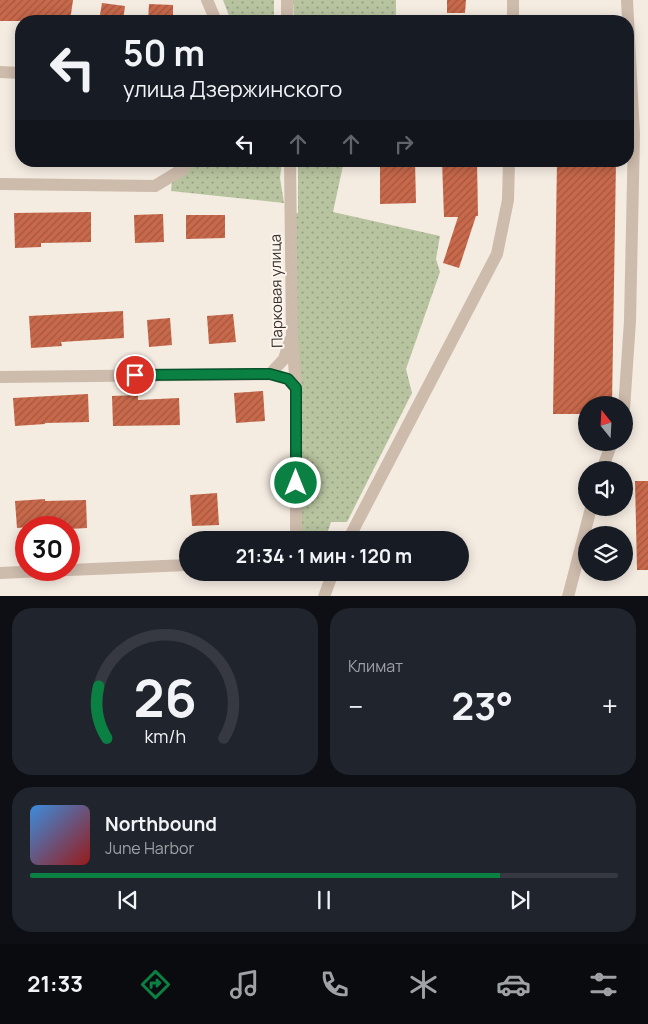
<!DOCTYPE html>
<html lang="ru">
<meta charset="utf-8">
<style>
body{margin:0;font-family:Manrope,sans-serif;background:#20242c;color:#f1f3f6;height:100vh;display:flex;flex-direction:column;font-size:19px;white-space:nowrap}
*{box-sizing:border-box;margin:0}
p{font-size:16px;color:#9ea1a6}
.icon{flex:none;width:28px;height:28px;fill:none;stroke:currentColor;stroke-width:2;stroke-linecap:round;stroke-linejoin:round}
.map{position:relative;height:596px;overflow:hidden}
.details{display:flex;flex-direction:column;gap:12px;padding:12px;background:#0d0f14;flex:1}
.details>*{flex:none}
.banner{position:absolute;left:15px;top:15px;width:619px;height:152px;border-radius:20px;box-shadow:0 2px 12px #0003;background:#171b24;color:#f1f3f6;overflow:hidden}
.needle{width:32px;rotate:342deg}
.tools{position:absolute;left:578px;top:396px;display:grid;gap:10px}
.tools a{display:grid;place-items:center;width:55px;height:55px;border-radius:50%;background:#171b24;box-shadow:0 2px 12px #0003;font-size:25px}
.speed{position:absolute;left:15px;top:516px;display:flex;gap:10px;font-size:25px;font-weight:700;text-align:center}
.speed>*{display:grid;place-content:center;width:65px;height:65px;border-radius:50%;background:#171b24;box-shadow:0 2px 12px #0003;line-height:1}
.speed .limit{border:8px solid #d22;background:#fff;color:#111}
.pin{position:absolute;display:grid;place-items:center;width:42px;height:42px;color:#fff;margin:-21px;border:2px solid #fff;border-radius:50%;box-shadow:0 1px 5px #0007}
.me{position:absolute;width:55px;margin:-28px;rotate:0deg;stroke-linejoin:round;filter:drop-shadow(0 0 4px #0008)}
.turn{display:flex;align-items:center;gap:18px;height:105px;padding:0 25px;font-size:22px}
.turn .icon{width:65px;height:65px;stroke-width:2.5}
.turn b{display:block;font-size:35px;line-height:42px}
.lanes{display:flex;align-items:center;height:48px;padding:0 25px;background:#0003;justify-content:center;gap:25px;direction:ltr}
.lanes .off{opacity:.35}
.big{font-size:38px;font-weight:700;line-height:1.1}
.details .widget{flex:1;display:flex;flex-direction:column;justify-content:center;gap:8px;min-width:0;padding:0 18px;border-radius:20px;background:#20242c}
.details .dial{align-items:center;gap:0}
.dial svg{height:130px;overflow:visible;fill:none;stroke:#363941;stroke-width:7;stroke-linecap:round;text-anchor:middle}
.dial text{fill:#f1f3f6;stroke:none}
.song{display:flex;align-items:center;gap:15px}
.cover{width:60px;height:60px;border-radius:8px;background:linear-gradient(135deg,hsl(210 70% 55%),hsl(0 70% 35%))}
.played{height:5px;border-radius:2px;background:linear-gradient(90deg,#0b8043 80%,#363941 80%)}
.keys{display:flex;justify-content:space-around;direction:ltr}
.heat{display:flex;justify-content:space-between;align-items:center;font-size:28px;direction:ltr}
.details .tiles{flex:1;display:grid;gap:12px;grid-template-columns:1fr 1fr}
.widget:last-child{grid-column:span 2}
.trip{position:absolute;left:179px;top:531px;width:290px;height:50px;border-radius:25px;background:#171b24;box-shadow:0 2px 12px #0003;font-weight:700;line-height:50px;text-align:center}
.tabs{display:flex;height:80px;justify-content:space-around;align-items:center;background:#090b0e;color:#9ea1a6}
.tabs .icon{width:35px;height:35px}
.tabs .active{color:#0b8043}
.tabs b{font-size:22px;color:#f1f3f6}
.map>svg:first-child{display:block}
</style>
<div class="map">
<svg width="648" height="597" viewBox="0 0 648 597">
<defs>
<pattern id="grass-dots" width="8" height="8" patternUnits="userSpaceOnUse" patternTransform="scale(1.25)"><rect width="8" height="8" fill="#b8c4a0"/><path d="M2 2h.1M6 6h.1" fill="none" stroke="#97a083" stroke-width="1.8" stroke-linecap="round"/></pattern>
<pattern id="building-hatch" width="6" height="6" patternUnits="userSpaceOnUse" patternTransform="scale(1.25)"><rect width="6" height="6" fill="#c8694b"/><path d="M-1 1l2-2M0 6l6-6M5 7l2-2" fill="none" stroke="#a4573f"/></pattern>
</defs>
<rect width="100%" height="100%" fill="#f4ebe1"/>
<!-- grass -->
<g fill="url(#grass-dots)">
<path d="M223 0H274V21H231Z"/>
<path d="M293 0H396V21H294Z"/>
<path d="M174 161H282L280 178 284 203 171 191Z"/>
<path d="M298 161H344L333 212 440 236 436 259 440 272 406 369 412 393 347 522H331L325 540H291V318L288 214 298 213Z"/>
</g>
<!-- building -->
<g fill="url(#building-hatch)">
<path d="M0 0H73L70 21H0Z"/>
<path d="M447 0H466L465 13H447Z"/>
<path d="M102 3 125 6 123 21H99Z"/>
<path d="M149 4 173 5V21H148Z"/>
<path d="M380 161H415L416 203 380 204Z"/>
<path d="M442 161H477L478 216H476L459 268 443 263 458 217H444Z"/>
<path d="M557 161H616L612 405H586V414H553Z"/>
<path d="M91 212V242L41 243V247L15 248 14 213Z"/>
<path d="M163 214 164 242 135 243 134 215Z"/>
<path d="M186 215H225V238L186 239Z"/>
<path d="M123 311 124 338 61 342 62 346 31 348 29 316Z"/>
<path d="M233 314 236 342 209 344 207 316Z"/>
<path d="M170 318 172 345 149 347 147 320Z"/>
<path d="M263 391 265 421 236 423 234 393Z"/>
<path d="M88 394 89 422 45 423V424L15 426 13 398Z"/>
<path d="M138 395V400L179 398 180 425 113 426 112 396Z"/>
<path d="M635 481H648V570H637Z"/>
<path d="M217 493 219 525 192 526 190 495Z"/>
<path d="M45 499V501L86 500 87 528 69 529V528H65V524L17 528 15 501Z"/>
</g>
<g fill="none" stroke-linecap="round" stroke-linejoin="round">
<!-- minor -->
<g stroke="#cdbbac" stroke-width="12">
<path d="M207 0 216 21"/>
<path d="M287 0V21"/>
<path d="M513 21V0"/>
<path d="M0 72 21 73"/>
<path d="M290 161 292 336 296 389V540"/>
<path d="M0 184 155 186 183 169 186 161"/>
<path d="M270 374 284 359 290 340"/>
<path d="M0 377 270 374 288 379 296 389"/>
<path d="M624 409 630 321 634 134 627 0"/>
<path d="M602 470 612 442"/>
<path d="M348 540 497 254 508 200 509 161"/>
<path d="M69 570 188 565"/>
<path d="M0 573 67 570"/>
<path d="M324 597 333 572"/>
<path d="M568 597 591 508"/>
</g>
</g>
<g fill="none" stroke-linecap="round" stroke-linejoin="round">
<defs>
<path id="route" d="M135 375 270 374 288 379 296 388V483"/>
</defs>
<!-- route casing -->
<use href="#route" stroke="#07532c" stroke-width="12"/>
<!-- route -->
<use href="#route" stroke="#0b8043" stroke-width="9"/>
</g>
<g text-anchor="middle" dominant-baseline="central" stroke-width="4" stroke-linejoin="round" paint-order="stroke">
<!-- street labels -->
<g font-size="15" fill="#3b302b" stroke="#fbf5ee">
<text transform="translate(276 291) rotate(-91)">Парковая улица</text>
</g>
</g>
</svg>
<div class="tools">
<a><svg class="needle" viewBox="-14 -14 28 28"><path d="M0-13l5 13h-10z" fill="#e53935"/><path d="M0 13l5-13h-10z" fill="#9ea1a6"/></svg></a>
<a><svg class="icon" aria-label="sound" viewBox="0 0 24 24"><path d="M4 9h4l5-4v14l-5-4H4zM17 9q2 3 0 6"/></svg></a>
<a><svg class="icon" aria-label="layers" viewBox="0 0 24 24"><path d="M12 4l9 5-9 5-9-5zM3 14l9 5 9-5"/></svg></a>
</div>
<div class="speed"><div class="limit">30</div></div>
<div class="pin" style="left:135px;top:375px;background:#d93025"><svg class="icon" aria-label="arrive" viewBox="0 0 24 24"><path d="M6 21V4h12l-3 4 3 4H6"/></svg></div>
<svg class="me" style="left:296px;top:483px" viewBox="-20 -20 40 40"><circle r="17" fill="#0b8043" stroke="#fff" stroke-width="3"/><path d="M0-11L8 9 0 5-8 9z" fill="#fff"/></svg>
<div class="trip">21:34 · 1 мин · 120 m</div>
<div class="banner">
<div class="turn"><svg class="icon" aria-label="left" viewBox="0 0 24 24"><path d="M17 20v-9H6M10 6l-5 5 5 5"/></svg><div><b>50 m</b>улица Дзержинского</div></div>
<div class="lanes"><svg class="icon" aria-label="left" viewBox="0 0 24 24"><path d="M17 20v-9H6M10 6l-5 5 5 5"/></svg><svg class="icon off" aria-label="ahead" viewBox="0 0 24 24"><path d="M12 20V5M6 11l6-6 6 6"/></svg><svg class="icon off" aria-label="ahead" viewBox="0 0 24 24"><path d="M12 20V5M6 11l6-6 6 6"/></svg><svg class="icon off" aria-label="right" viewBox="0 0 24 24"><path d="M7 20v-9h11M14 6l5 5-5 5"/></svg></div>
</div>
</div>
<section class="details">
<div class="tiles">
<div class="widget dial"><svg viewBox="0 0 100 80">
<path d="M14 69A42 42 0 1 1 86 69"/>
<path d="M14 69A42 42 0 0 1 9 37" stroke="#0b8043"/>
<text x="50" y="56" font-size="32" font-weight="700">26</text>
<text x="50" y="72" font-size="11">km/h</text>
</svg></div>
<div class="widget"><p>Климат</p>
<div class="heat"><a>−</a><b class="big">23°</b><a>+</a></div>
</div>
<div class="widget">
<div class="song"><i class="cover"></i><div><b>Northbound</b><p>June Harbor</p></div></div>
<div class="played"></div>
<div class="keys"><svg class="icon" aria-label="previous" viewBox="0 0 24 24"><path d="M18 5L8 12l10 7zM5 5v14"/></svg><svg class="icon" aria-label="pause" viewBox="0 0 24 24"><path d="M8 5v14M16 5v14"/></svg><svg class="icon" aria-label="next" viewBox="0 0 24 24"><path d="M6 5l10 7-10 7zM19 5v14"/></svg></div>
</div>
</div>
</section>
<nav class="tabs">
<b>21:33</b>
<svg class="icon active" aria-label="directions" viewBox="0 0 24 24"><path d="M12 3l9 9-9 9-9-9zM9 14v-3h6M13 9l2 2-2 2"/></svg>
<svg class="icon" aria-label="music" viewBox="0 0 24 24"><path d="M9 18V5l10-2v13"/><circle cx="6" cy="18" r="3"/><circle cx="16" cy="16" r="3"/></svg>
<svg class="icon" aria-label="phone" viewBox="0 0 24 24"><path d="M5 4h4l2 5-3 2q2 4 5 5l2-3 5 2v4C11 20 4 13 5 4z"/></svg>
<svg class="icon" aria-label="climate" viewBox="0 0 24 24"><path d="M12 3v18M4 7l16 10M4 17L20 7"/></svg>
<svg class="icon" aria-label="car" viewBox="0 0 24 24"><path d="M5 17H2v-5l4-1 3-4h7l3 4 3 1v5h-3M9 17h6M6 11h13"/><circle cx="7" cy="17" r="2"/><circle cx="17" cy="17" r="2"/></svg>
<svg class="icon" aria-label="filters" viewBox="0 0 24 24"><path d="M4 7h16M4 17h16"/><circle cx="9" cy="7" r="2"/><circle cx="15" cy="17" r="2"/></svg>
</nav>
